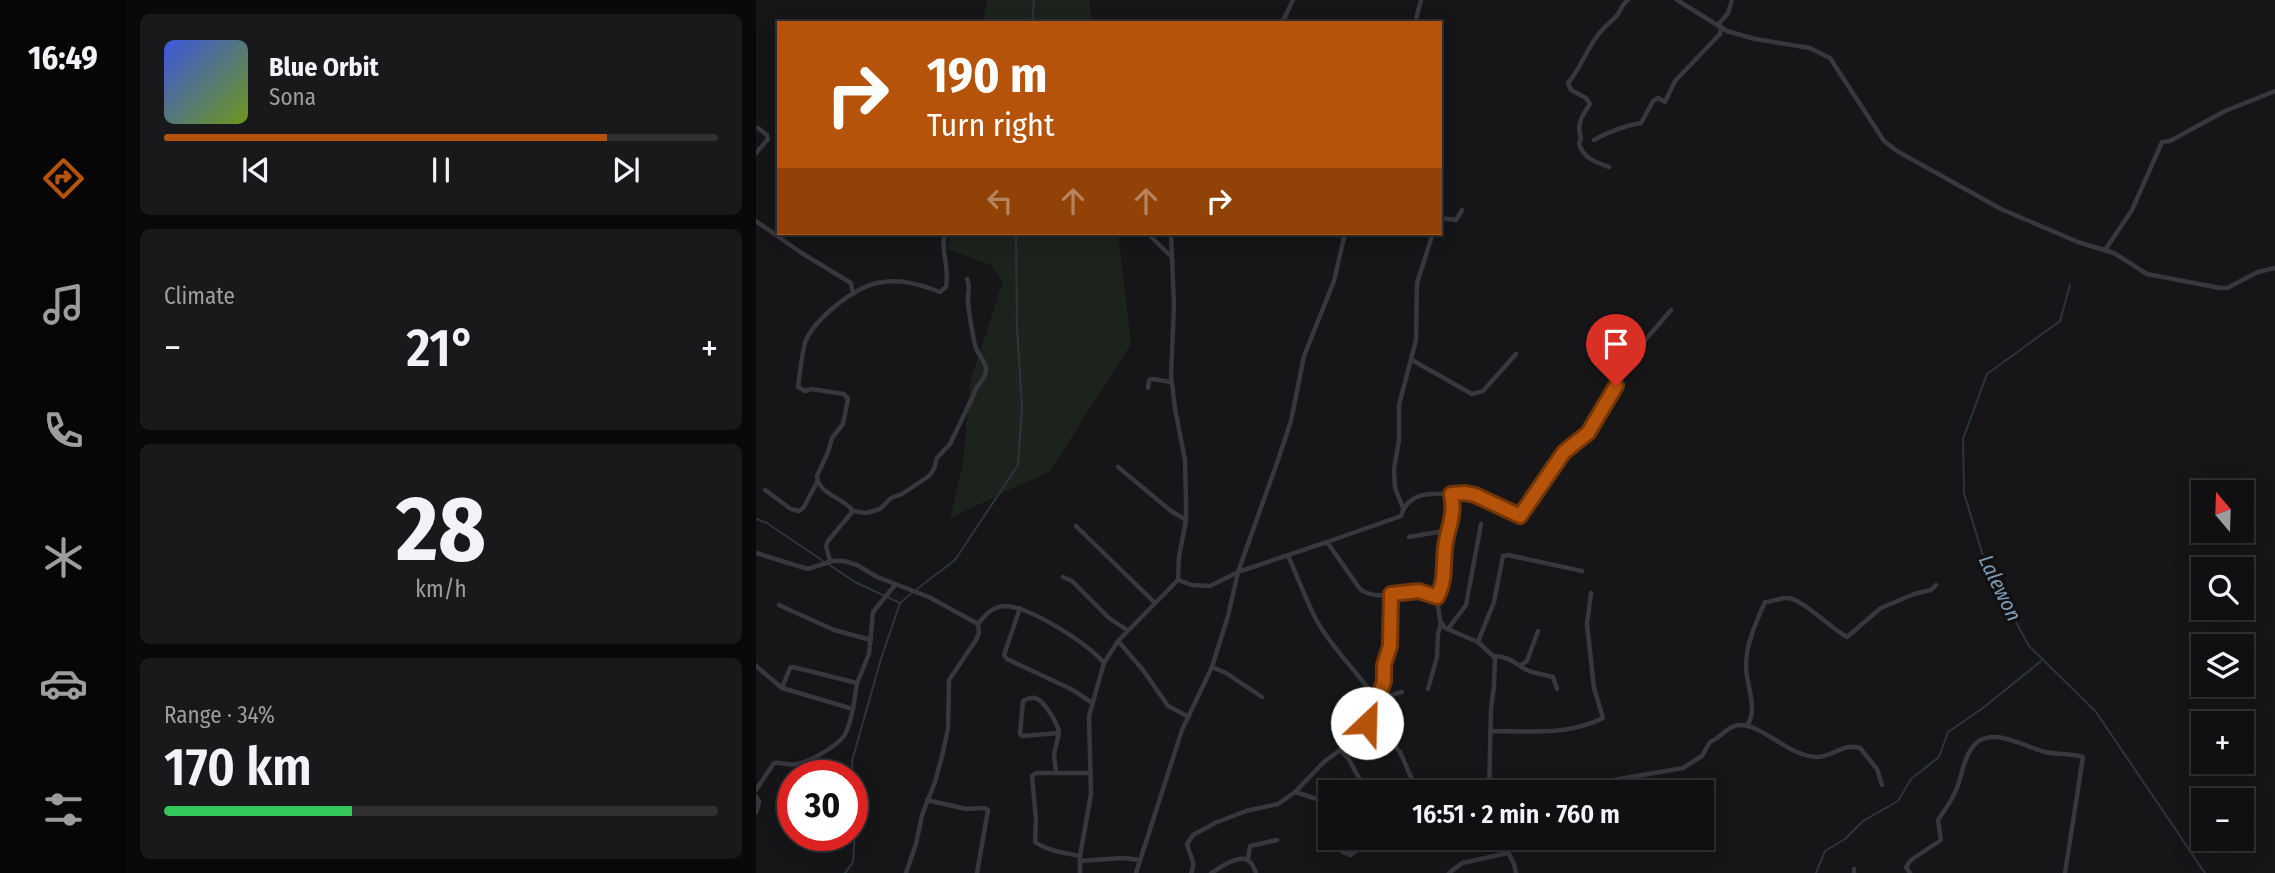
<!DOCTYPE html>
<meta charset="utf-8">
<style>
body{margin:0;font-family:"Fira Sans Condensed",sans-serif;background:#19191b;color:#f1f3f6;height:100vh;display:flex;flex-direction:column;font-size:26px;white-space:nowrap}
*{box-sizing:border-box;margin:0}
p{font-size:23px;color:#9c9d9f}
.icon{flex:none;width:38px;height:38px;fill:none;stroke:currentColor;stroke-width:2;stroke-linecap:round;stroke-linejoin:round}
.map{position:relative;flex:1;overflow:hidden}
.panel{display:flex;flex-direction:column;gap:14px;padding:14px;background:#09090a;width:630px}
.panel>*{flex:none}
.hud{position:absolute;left:21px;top:21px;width:665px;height:214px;border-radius:0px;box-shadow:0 4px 18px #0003,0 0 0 2px #303032;background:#b45309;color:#fff;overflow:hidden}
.needle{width:46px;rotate:341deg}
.tools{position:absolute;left:1435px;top:480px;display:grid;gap:14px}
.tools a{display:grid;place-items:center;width:63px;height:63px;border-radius:0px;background:#101012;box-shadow:0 4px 18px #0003,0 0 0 2px #303032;font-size:35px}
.speed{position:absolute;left:21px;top:760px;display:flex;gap:14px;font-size:35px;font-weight:700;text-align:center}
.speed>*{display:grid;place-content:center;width:91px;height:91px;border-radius:50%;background:#101012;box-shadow:0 4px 18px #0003,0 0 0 2px #303032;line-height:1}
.speed .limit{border:10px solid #d22;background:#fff;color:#111}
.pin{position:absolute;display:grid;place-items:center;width:60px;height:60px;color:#fff;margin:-72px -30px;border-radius:50% 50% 50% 0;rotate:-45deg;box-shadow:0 0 7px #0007}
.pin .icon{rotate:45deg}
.me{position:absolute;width:77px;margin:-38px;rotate:24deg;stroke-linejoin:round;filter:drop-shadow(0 0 5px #0008)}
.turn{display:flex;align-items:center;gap:24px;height:147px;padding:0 35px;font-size:32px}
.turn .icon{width:91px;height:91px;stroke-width:2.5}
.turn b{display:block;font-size:49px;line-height:60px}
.lanes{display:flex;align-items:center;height:66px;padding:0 35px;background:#0003;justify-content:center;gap:35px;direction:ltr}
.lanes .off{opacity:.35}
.big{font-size:52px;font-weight:600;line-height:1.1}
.panel .tile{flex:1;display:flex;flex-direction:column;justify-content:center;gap:10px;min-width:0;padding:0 24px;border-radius:10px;background:#19191b}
.panel .dial{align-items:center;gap:0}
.dial b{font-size:91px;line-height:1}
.song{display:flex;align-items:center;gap:21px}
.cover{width:84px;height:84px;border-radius:10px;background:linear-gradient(135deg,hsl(230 70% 55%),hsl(80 70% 35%))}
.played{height:7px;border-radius:4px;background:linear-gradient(90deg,#b45309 80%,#303032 80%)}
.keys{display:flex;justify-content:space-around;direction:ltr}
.heat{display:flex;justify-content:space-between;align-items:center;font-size:38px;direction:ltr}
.charge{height:10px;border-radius:5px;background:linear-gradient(90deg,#34c759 34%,#303032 0)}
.trip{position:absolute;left:562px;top:780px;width:396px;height:70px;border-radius:0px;background:#101012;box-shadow:0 4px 18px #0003,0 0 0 2px #303032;font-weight:600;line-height:70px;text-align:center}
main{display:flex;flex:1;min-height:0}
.tabs{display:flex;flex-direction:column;width:126px;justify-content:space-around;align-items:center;background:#060607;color:#9c9d9f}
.tabs .icon{width:49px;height:49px}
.tabs .current{color:#b45309}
.tabs b{font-size:32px;color:#f1f3f6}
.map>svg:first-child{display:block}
</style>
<main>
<nav class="tabs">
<b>16:49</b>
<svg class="icon current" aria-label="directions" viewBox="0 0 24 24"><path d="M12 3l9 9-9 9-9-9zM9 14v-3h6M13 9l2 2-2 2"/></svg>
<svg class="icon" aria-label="music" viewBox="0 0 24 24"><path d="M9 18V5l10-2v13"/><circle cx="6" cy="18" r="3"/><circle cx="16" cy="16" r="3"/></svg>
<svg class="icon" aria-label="phone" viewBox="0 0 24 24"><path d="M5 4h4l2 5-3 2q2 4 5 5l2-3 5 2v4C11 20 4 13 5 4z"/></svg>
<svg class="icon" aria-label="climate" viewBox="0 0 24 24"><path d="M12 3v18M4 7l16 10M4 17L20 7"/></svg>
<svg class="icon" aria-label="car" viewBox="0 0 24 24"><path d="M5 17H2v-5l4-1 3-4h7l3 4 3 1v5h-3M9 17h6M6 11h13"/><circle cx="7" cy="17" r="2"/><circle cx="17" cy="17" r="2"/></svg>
<svg class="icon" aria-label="filters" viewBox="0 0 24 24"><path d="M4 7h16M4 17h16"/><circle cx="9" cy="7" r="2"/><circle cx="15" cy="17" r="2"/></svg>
</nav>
<section class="panel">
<div class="tile">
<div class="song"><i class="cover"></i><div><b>Blue Orbit</b><p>Sona</p></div></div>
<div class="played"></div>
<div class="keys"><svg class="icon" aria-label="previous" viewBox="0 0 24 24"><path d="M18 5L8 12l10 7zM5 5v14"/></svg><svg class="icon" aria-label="pause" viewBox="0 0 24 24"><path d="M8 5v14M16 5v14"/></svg><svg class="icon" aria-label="next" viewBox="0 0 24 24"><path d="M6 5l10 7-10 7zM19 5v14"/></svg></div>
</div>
<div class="tile"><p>Climate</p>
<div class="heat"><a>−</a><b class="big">21°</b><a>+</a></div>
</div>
<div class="tile dial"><b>28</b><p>km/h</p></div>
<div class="tile"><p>Range · 34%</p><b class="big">170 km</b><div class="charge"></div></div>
</section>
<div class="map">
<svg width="1519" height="873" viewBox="0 0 1519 873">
<rect width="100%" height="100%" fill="#161618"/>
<!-- green -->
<g fill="#1c231d">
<path d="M231 0H333L336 23H227Z"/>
<path d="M195 233H362L375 344 294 471 194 518 207 464 214 382 247 281 235 265 191 249Z"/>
</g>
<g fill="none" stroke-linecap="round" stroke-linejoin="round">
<!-- stream -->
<g stroke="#2c353c" stroke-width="2">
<path d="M276 23 278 0"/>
<path d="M1314 285 1304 321 1231 374 1207 439 1208 493 1231 569 1273 646 1340 712 1449 873"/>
<path d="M0 519 11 523 67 561"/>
<path d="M72 564 99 582 144 603"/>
<path d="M161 589 199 560 262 465 266 407 261 328 260 233"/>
<path d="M89 873 97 862 99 830 96 761 125 659 144 603 156 593"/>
<path d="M1060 873 1069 851 1089 839 1107 821 1142 801 1155 779 1183 757 1192 732 1227 708 1285 661"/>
</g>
<!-- street -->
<g stroke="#37383d" stroke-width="4.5">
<path d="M921 0 971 31 999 39 1054 48 1074 58 1128 141 1141 151 1245 209 1322 242 1358 253 1391 274 1464 288H1471L1502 272 1519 268"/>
<path d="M526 23 537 0"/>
<path d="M659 23 665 0"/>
<path d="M962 25 972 13 976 0"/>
<path d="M838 140C854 131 867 126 885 123L897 101 902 98 909 102 919 81 964 34 965 27"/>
<path d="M0 153 12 139 11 135 2 128"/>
<path d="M853 167C840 162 828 159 823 144L825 138C820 124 826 116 834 104L830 98 815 90 812 83C826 67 832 45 846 30 851 24 858 20 862 14 866 8 866 4 872 0"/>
<path d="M684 218 700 220 706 210"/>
<path d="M0 221 44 252 95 283 97 294"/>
<path d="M391 233 415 256"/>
<path d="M1349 250 1376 210 1406 142 1414 141 1469 111 1519 91"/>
<path d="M656 360 716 394 727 391 760 354"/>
<path d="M392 388 393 380 396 379 416 382"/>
<path d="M362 467 415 511 430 520"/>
<path d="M9 490 35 509 43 511 48 507 61 482"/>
<path d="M695 494 709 493 719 495 764 516 808 452 832 433 855 398 873 359 915 310"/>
<path d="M647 508 639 488 638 469 643 440V405L660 340 661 283 677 233"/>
<path d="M97 511 110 513 124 509 135 498 146 494 173 476 178 469 181 458 194 444 218 394C220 384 230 380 230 370 230 360 221 355 219 345 216 331 213 315 212 301 211 293 215 288 211 279"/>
<path d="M320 526 399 603"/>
<path d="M653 537 693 530"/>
<path d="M571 542 645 516C652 492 673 493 695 494 700 515 691 529 689 548 687 565 690 581 681 597"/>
<path d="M0 553 52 569 76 561H88L101 565 121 577 173 597 222 624C229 615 236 607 248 606 274 606 332 644 348 663"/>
<path d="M532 556C542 577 550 601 561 621 577 650 603 673 621 701"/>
<path d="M74 561 70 546 72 541 97 511C87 497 62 494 61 476L72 452 76 438 87 424 92 399 88 394 55 389 49 391 42 387C43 379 47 346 50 340 60 318 98 288 121 283 143 278 163 284 184 292L190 287C194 265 184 254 189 233"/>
<path d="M307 577 316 581 353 618 371 630"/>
<path d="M422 580 436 585 454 586 482 572 571 542 604 589C619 601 641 592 659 592 667 592 674 595 681 597L684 621 689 628 722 642 739 658 738 686 735 709 733 793"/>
<path d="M23 605 78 630 115 640"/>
<path d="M264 608 248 655 251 659 315 689 335 702"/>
<path d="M692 629 710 605 725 524"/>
<path d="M362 641 387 670 412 706 433 717"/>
<path d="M722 642 738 602 747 556 752 555 826 571"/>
<path d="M738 656C752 656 759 663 769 669 777 674 788 674 797 677L801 689"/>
<path d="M765 665 771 661 782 631"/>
<path d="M0 666 26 688 97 709 101 683 113 654 117 612 139 585"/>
<path d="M456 667 470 673 506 697"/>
<path d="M26 688 34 668 37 667 101 683"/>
<path d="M672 689 681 657 682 634 685 623"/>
<path d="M624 695H636L646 692"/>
<path d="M613 719 644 752 662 793"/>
<path d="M992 724C1002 708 990 684 990 666 990 644 1000 622 1009 602 1016 602 1023 598 1031 598 1044 597 1076 629 1091 637L1125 608 1158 594 1175 590 1180 585"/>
<path d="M734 731C771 731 812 736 847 718L838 688 831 624 835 593"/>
<path d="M300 772 298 754 303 733 266 736 264 734 267 701C271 699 274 697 279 698 288 700 302 724 303 733"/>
<path d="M0 790 18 763C26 762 33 766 40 764 52 763 81 746 88 736 93 728 95 718 97 709"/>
<path d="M539 792 569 761 584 750"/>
<path d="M611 793 592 758 584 750 611 724 625 692 628 665 634 646 635 594"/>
<path d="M809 793 829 785 927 768 946 756 954 742C966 737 967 731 976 727 998 715 1032 758 1062 757 1078 756 1087 743 1104 748L1121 769 1126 785"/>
<path d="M0 796 3 802 0 812"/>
<path d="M171 800 210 809 228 808 232 810 221 873"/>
<path d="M579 838 587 852 594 855 620 838"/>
<path d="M745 838 758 864 760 873"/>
<path d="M324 856C310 853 291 851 279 842L280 820 276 776 280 773H335"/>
<path d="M492 859 494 846 521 840"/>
<path d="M324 861 367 858 384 860"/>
<path d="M150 873 160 844 166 815 179 782 186 756 192 729 193 680 220 640 223 633 222 624"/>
<path d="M324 873V856L335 794 333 716 348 663 362 641 422 580 423 557 430 520V501L429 460 419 409 415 375 418 306 415 233"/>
<path d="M380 873 426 730 456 667 472 616 482 572 522 460 535 421 548 356 578 281 589 233"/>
<path d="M435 873C441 862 433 855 431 844L437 835 459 823 490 811 522 804 539 792 564 800 574 827"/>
<path d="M455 873C464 868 485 852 494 862 495 862 500 872 500 873"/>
<path d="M693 873 706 863 752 853"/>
<path d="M1098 873V869"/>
<path d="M1154 873 1150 867 1155 860 1185 840 1182 820C1188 811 1195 802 1199 792 1206 779 1206 763 1214 751 1230 722 1266 746 1289 752 1301 755 1314 753 1327 757L1309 873"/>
</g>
</g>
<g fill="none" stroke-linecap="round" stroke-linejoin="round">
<defs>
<path id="route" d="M611 723 619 708 628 681V665L634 646 635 594 663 591 681 597C690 581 687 565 689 548 691 528 700 517 695 494L709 493 719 495 764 516 808 452 832 433 860 386"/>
</defs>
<!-- route casing -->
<use href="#route" stroke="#753606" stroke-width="18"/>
<!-- route -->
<use href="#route" stroke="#b45309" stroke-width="12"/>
</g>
<g text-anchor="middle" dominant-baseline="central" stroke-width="7" stroke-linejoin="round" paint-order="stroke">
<!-- water labels -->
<g font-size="21" font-style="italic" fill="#7f9bb3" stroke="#111113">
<text transform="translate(1244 588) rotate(64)">Lalewon</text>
</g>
</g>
</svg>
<div class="tools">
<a><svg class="needle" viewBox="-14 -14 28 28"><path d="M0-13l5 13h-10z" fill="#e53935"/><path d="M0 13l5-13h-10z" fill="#9c9d9f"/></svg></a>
<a><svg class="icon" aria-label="search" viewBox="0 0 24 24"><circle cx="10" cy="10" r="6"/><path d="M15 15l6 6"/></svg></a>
<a><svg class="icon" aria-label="layers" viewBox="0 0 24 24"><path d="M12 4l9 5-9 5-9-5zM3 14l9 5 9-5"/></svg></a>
<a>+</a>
<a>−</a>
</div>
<div class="speed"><div class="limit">30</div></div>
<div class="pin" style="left:860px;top:386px;background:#d93025"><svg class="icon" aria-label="arrive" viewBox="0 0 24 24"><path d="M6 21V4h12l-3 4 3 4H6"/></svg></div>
<svg class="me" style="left:611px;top:723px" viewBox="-20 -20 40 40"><circle r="19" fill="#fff"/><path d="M0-13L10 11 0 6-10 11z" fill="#b45309"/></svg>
<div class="trip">16:51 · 2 min · 760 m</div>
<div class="hud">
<div class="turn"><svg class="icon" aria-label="right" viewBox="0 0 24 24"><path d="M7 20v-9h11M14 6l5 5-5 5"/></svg><div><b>190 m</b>Turn right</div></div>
<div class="lanes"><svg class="icon off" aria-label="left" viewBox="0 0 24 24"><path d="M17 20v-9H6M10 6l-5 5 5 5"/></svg><svg class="icon off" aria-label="ahead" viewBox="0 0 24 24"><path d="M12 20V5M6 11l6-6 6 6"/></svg><svg class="icon off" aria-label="ahead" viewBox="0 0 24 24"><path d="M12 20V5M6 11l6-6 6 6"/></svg><svg class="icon" aria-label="right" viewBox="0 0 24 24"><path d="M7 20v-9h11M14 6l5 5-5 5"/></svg></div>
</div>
</div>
</main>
